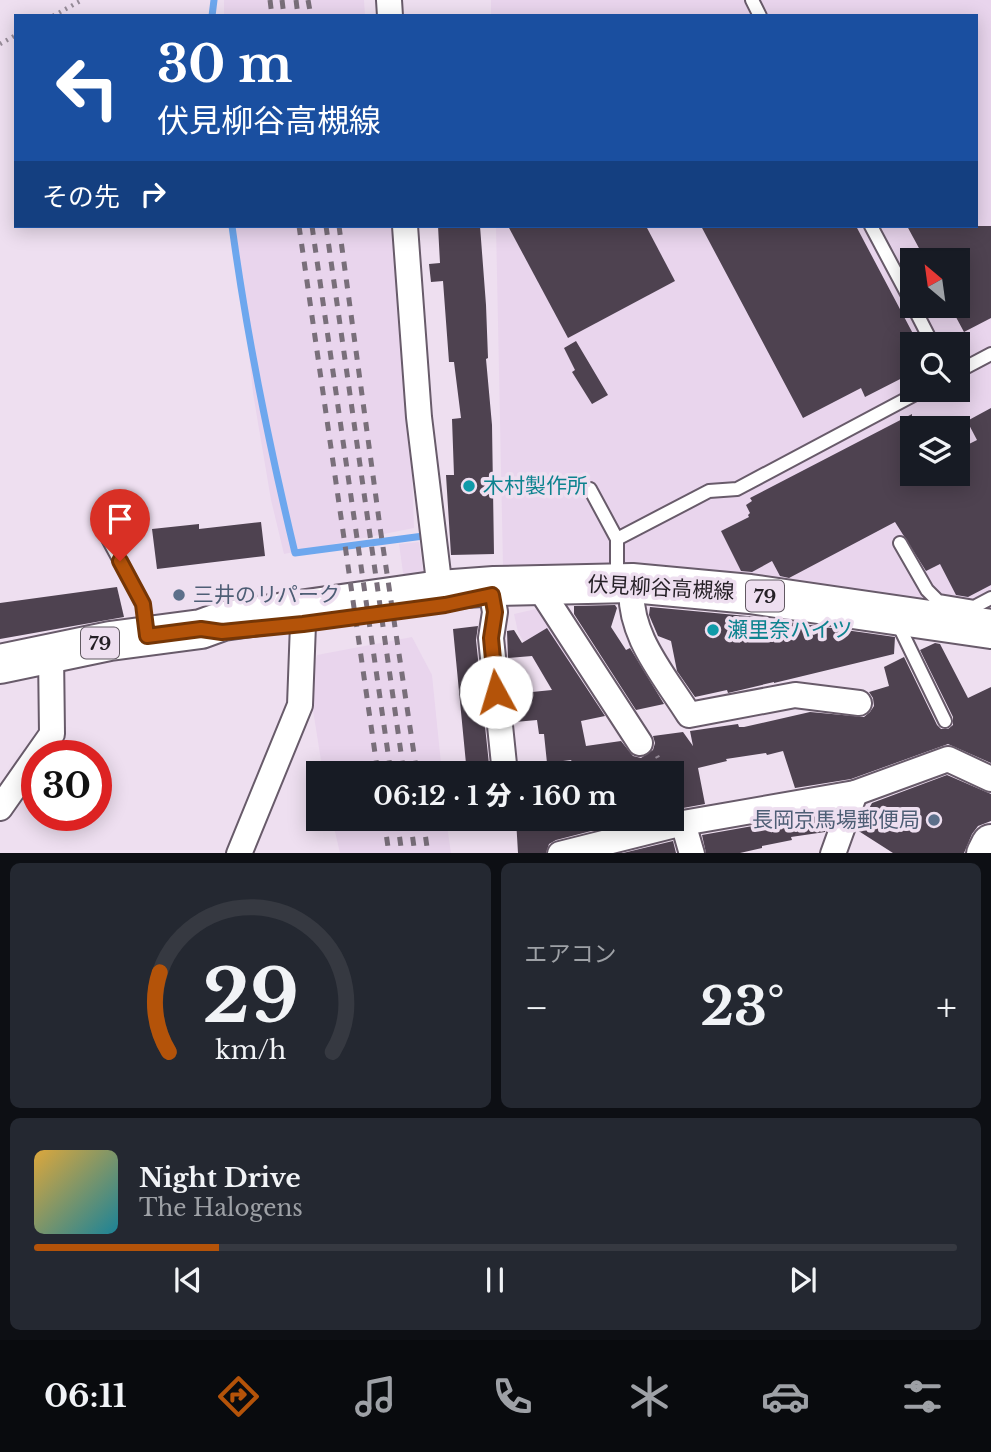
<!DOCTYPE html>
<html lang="ja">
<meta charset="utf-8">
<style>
body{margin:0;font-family:"Libre Baskerville","Noto Sans JP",serif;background:#242831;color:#f1f3f6;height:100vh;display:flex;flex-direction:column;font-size:26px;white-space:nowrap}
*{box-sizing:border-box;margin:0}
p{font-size:23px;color:#9ea1a6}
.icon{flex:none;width:38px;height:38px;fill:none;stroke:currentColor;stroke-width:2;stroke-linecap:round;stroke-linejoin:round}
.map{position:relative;height:853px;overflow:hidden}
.side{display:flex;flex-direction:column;gap:10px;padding:10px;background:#0d0f14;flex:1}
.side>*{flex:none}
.top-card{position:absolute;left:14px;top:14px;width:964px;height:214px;border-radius:0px;box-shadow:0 4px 18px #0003;background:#1a4fa0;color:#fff;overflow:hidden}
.needle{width:46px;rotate:331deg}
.tools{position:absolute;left:900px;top:248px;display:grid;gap:14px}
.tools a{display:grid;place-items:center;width:70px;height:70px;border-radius:0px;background:#171b24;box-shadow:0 4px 18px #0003;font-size:35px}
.speed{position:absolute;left:21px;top:740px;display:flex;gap:14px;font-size:35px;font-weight:700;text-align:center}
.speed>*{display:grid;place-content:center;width:91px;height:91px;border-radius:50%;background:#171b24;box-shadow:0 4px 18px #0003;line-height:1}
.speed .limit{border:10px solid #d22;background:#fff;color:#111}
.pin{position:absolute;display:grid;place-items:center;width:60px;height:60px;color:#fff;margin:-72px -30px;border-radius:50% 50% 50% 0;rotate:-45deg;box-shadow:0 0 7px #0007}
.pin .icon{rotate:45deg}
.me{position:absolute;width:77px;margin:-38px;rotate:354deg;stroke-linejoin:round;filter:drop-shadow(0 0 5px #0008)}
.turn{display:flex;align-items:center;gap:24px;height:147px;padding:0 28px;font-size:32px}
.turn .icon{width:91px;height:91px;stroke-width:2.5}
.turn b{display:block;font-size:49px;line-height:60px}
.then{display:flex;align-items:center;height:66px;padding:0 28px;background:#0003;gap:14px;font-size:26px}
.big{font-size:52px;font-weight:800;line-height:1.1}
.side .widget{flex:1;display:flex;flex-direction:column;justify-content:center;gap:10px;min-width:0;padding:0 24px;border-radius:10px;background:#242831}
.side .dial{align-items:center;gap:0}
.dial svg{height:182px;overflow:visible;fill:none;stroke:#363941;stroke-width:7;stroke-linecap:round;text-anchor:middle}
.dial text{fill:#f1f3f6;stroke:none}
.song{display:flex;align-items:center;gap:21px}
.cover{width:84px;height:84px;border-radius:10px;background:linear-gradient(135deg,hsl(40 70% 55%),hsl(190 70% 35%))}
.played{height:7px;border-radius:4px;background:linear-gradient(90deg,#b45309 20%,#363941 20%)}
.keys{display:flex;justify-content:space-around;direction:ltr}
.heat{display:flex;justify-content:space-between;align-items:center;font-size:38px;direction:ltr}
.side .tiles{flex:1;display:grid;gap:10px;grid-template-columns:1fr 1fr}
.widget:last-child{grid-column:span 2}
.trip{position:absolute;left:306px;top:761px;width:378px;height:70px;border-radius:0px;background:#171b24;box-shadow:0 4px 18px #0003;font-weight:800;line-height:70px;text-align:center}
.menu{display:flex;height:112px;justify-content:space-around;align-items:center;background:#090b0e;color:#9ea1a6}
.menu .icon{width:49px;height:49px}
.menu .on{color:#b45309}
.menu b{font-size:32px;color:#f1f3f6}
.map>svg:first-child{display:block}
</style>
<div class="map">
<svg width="991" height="854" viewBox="0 0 991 854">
<rect width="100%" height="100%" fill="#eedff0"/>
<!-- built -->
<g fill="#e9d5ed" fill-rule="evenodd">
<path d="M224 0H364L365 16H224Z"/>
<path d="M491 0H991V613L619 567 503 566 496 226H976V16H491ZM912 261H957V306H912ZM912 345H957V390H912ZM912 429H957V474H912Z"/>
<path d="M236 226H391L408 364 414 528 284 554 271 500 253 393Z"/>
<path d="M419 542 424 578 405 587 399 544Z"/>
<path d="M536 609 544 613 581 662 547 682 518 632 514 614Z"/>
<path d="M412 637 432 675 442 773H323L309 685 317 655Z"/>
<path d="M332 819H446L451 853H340Z"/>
</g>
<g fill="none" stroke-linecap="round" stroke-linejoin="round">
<!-- stream -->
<g stroke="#6da7ee" stroke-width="7">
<path d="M212 16 214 0"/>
<path d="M232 226C247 337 269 445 295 553L431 535"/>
</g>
</g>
<!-- building -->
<g fill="#4e4250">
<path d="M438 226H480L486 305 488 358 486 359 492 425 494 554 451 555 446 475H454L452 419 461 418 454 362H449L443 281 431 282 429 264 440 263Z"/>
<path d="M508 226H646L675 281 568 338Z"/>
<path d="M701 226H856L919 345H912V373L865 397 861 388 803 418Z"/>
<path d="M907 226H991V318L964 332 950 306H957V261H926Z"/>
<path d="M576 341 608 395 592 404 572 372 575 370 564 348Z"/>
<path d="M991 408V585L968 597 956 595 940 564 926 571 895 522 789 578 780 576 772 561 752 572 741 571 721 531 749 517 748 515 750 513 746 505 752 501 750 498 912 414V474H957V450L977 440 967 421Z"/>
<path d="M261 522 265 556 157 569 152 529 199 524V529Z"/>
<path d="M117 587 124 617 0 639V603Z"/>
<path d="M615 605 617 608 611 627 626 650 630 648 664 704 636 710 574 614V606Z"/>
<path d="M650 607 747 616 895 637 894 654 774 683V682L728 693 727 690 695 697 677 671 671 641 658 636 649 615Z"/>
<path d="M478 626 476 640 490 774H467L453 629Z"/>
<path d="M547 628 605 716 581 721 586 746 621 741 633 756 641 758 653 750 655 743 653 736 683 732 693 746 690 731 738 724 739 727H744L810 712 864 717 870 712 874 706 873 698 869 692 889 686 884 667 904 657 937 725 941 729H948L953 725V717L920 650 935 643 940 644 968 698 991 687V763L948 744 851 779 795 788 783 751 767 755 766 753 726 759 727 761 698 768 705 804 672 810V774H579L571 760 547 763 544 734H539L537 720 515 722 512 694 552 690 532 656 508 658 507 631 514 630 522 643Z"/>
<path d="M947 775 991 794V821L978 826 972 834 964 853H893L857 830 872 803Z"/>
<path d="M832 812 825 832 791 837 792 840 762 846V848L740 853H706L702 835Z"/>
<path d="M516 819H638L556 840 549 844 546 853H518Z"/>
<path d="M673 841 676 853H623Z"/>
</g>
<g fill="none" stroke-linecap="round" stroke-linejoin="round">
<defs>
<g id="lane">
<path d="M752 0 760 16"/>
<path d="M871 226 912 303"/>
<path d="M913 306 933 345"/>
<path d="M957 372 991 354"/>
<path d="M590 489 617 539 709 491 737 489 923 390"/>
<path d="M108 539 143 604 147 632"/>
<path d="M900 543 927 590 938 601 974 607 991 598"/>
<path d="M617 580V539"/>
<path d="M896 620 945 721"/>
</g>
<g id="street">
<path d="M389 0 390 16"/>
<path d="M405 226 419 417 440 590"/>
<path d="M632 583C626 633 664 675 689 715L795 695 859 703"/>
<path d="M538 586 640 743"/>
<path d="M492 595 495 612 491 638 505 774"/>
<path d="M0 808 52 734 51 653"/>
<path d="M683 823 692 854"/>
<path d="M239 854 300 705 303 624"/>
<path d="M560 854 683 823 855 793 948 759 991 779"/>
<path d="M833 854 855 793"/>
</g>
<g id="primary">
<path d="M0 664 110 641 201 629 223 621 440 590 494 586 632 583 750 594 991 629"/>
<path d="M986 854 991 844"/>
</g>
</defs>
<!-- lane casing -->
<use href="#lane" stroke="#685b6a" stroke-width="16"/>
<!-- street casing -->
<use href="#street" stroke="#685b6a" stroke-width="28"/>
<!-- primary casing -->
<use href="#primary" stroke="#685b6a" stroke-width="42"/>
<!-- path -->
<g stroke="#978c99" stroke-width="4.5" stroke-dasharray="2 5" stroke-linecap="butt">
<path d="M53 16 82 0"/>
<path d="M0 44 16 35"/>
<path d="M657 756 667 774"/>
<path d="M672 783 679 802"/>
</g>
<!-- lane -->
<use href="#lane" stroke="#fff" stroke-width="12"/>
<!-- street -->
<use href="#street" stroke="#fff" stroke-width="24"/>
<!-- primary -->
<use href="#primary" stroke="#fff" stroke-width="38"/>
<!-- rail -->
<g stroke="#796f7a" stroke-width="5" stroke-dasharray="9 9" stroke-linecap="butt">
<path d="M270 0 272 16"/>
<path d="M282 0 284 16"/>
<path d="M296 0 298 16"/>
<path d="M308 0 311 16"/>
<path d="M299 226 378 774"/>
<path d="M312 226 391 774"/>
<path d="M326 226 404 774"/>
<path d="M339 226 380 527 417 774"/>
<path d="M384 819 389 854"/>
<path d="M397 819 402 854"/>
<path d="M410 819 415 854"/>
<path d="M423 819 428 854"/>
</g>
</g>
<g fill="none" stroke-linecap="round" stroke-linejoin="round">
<defs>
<path id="route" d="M120 561 143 604 147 636 201 629 222 632 303 624 445 605 492 595 495 612 491 638 496 692"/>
</defs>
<!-- route casing -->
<use href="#route" stroke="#753606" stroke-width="18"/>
<!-- route -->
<use href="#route" stroke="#b45309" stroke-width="12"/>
</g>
<!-- markers -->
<g fill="#0f9aa8" stroke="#eedff0" stroke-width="2.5">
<circle cx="469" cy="486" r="7"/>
<circle cx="713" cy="630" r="7"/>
</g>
<g fill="#5c6f8a" stroke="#eedff0" stroke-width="2.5">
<circle cx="179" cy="595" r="7"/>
<circle cx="934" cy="820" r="7"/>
</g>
<g text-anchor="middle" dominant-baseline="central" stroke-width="7" stroke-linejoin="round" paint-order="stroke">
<!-- shield labels -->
<g fill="#eedff0" stroke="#615962" stroke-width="2">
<rect x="746" y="580.5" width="38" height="31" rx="5"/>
<rect x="81" y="627.5" width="38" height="31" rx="5"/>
</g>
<g font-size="19" font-weight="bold" fill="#241f25">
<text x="765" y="596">79</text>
<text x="100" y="643">79</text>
</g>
<!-- culture labels -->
<g font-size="21" fill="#0d838f" stroke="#eedff0" text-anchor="start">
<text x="483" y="486">木村製作所</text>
<text x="727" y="630">瀬里奈ハイツ</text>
</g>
<!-- street labels -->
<g font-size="21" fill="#241f25" stroke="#eedff0">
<text transform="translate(661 588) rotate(3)">伏見柳谷高槻線</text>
</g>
<!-- service labels -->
<g font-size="21" fill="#4e5e75" stroke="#eedff0" text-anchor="start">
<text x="193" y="595">三井のリパーク</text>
<text x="920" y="820" text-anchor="end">長岡京馬場郵便局</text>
</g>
</g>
</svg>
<div class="tools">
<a><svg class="needle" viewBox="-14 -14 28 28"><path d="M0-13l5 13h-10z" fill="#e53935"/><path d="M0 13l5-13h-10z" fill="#9ea1a6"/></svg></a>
<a><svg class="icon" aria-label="search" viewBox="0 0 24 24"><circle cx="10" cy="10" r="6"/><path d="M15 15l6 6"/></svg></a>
<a><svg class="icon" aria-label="layers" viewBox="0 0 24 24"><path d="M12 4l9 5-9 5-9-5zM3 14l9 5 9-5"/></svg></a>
</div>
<div class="speed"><div class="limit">30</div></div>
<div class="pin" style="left:120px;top:561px;background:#d93025"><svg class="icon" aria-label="arrive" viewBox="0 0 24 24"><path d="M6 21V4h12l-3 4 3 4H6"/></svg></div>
<svg class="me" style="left:496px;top:692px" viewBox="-20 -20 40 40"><circle r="19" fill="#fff"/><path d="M0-13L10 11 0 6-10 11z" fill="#b45309"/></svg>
<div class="trip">06:12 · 1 分 · 160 m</div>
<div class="top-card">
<div class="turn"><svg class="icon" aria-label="left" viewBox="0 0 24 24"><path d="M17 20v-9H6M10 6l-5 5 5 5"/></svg><div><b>30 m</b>伏見柳谷高槻線</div></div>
<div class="then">その先<svg class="icon" aria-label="right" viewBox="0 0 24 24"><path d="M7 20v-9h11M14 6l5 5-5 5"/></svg></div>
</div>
</div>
<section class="side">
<div class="tiles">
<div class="widget dial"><svg viewBox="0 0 100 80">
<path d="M14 69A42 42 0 1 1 86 69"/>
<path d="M14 69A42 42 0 0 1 10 34" stroke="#b45309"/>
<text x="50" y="56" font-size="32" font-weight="700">29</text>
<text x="50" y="72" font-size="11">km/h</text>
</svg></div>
<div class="widget"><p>エアコン</p>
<div class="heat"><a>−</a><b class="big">23°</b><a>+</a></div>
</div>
<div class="widget">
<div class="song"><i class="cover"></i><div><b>Night Drive</b><p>The Halogens</p></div></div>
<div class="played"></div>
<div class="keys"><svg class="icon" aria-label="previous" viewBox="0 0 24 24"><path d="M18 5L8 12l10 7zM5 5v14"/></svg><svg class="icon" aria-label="pause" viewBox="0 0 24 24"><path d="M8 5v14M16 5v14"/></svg><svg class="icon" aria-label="next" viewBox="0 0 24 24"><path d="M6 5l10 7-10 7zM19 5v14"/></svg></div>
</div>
</div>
</section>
<nav class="menu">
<b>06:11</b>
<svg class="icon on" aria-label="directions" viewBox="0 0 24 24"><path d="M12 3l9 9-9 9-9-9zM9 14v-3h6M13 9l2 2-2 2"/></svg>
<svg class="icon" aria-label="music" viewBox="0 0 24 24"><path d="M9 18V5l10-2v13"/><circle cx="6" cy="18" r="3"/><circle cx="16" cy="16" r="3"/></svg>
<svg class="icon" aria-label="phone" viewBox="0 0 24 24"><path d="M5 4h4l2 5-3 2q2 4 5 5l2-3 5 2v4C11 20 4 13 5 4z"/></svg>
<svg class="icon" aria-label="climate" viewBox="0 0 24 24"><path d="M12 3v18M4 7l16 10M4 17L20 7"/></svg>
<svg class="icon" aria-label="car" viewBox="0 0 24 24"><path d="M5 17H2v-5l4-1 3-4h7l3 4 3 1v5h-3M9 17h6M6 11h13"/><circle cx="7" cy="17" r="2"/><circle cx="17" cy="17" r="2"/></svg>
<svg class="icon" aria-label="filters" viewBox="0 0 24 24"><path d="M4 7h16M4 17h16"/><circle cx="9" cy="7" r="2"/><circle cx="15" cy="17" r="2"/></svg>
</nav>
